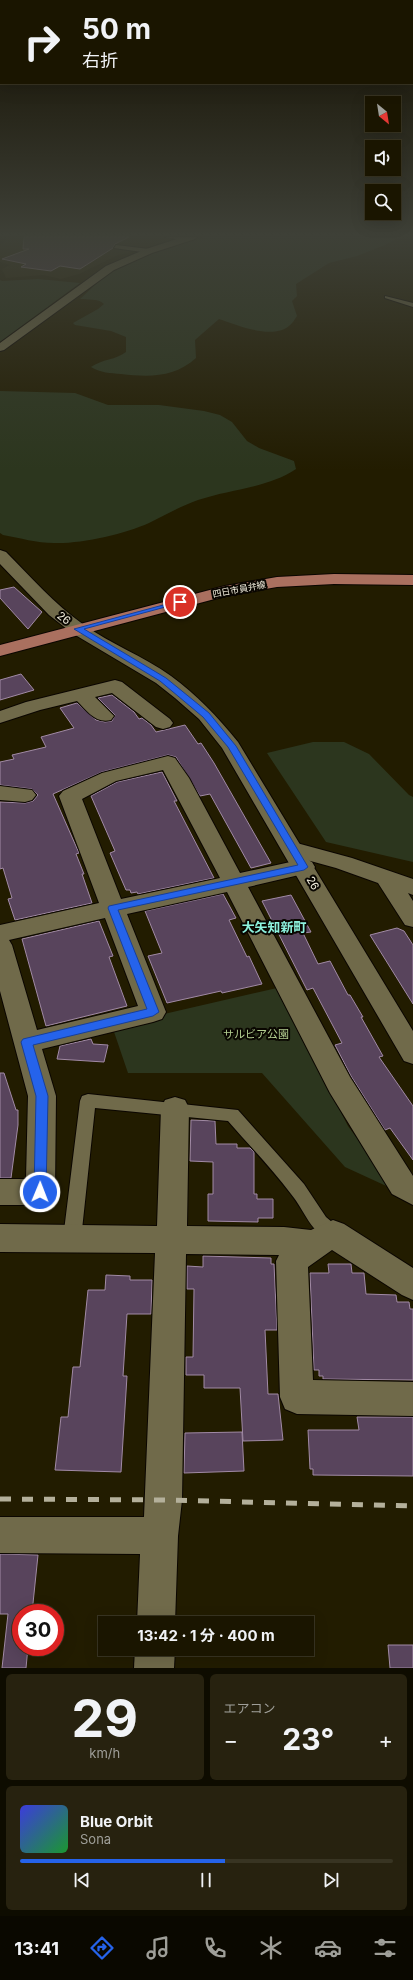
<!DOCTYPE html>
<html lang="ja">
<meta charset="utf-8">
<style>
body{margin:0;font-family:Inter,"Noto Sans JP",sans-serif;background:#27220f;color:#f1f3f6;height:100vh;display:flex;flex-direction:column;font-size:15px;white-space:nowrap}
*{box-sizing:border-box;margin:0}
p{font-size:13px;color:#9f9f99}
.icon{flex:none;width:22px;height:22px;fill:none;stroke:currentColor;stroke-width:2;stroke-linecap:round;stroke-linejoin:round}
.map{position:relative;height:1668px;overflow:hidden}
.panel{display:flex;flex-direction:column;gap:6px;padding:6px;background:#0e0c00;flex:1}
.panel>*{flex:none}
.top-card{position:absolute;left:0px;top:0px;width:413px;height:84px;box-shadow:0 4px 16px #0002,0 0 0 1px #383422;background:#1a1500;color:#f1f3f6;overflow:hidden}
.needle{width:26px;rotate:150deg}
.fabs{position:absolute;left:365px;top:96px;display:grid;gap:8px}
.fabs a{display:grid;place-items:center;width:36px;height:36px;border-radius:0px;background:#1a1500;box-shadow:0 4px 16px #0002,0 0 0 1px #383422;font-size:20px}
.speed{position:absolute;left:12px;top:1604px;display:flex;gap:8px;font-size:20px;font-weight:700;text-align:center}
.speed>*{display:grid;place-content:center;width:52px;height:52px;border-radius:50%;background:#1a1500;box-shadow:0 4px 16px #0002,0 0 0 1px #383422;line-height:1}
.speed .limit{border:6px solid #d22;background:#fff;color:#111}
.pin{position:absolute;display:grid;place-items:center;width:34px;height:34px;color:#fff;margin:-17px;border:2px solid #fff;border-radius:50%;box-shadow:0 1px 4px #0007}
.me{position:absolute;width:44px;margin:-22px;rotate:1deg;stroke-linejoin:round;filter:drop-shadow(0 0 3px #0008)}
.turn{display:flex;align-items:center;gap:14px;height:84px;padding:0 16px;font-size:18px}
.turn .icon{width:52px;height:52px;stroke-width:2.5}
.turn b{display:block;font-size:28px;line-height:34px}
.big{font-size:30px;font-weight:700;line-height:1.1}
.panel .tile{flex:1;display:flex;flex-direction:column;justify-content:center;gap:6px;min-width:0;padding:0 14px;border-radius:6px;background:#27220f}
.panel .dial{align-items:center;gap:0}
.dial b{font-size:52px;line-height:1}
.song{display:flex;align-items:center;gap:12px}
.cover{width:48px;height:48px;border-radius:6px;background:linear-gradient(135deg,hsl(240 70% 55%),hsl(130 70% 35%))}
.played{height:4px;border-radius:2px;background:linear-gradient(90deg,#2563eb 55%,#383422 55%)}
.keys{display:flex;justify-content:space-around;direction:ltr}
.heat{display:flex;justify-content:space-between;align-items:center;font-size:22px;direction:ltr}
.panel .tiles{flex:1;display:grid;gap:6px;grid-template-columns:1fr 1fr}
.tile:last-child{grid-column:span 2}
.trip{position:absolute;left:98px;top:1616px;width:216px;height:40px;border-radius:0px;background:#1a1500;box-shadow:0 4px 16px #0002,0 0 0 1px #383422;font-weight:700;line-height:40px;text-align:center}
.dock{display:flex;height:64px;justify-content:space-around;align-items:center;background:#0a0800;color:#9f9f99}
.dock .icon{width:28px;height:28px}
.dock .on{color:#2563eb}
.dock b{font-size:18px;color:#f1f3f6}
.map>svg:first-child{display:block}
</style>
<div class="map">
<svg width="413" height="1668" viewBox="0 0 413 1668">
<rect width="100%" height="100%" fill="#221c00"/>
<!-- built -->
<path fill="#2d2709" d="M15 237H183L146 249 118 255 79 274 61 279 43 275 6 278 2 269 10 265 0 262V245L8 238Z"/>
<!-- green -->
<g fill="#2c361e">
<path d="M204 237H400L385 245 357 256 329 263 296 284 297 296 292 301 297 316C295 319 292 324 289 326 272 340 237 325 219 319L195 340 196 358C174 378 149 377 121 374 110 373 101 373 91 367 102 359 116 360 126 352V337L111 331 75 325 73 323 98 309 104 304C98 298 87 300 80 299L111 270 140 256Z"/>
<path d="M38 279 80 283 0 342V280L2 281Z"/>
<path d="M0 391 75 393 108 405H159L204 411 220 415 232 422 247 441 259 448 294 461 296 469C268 488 230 489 198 500 181 506 165 515 149 523 125 534 81 544 54 543 37 543 20 538 3 535L0 533Z"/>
<path d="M313 742H344L369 754 409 795 413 797V862L326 842 267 753Z"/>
<path d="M277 988 348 1126 395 1190 345 1167 262 1073H128L112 1026Z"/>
</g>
<!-- building -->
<g fill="#58445c" stroke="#a18aa5">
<path d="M24 237H129L115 244 113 248 80 269 60 266 51 271 21 267 26 264 2 259 29 249H23Z"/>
<path d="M14 587 42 612 28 629 0 598V590Z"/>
<path d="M21 674 34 690 0 700V680Z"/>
<path d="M112 695 134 712 139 719 142 718 151 725 156 732 185 725 198 744 201 743 214 763 271 863 251 868 210 794 200 796 176 757 168 755 102 772 53 794 79 853 76 854 84 874H82L92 903 15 920 8 899 12 898 3 868 0 869V802L25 803 33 801 38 795 32 789 0 785V762L14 759 12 755 46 747 41 737 74 728 60 708 77 703 96 720 105 722 112 721 115 715 98 698Z"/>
<path d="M162 772 177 801H174L214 878 138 894 137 892 131 893 130 890H126L110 853 115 851 91 796 117 782Z"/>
<path d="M223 894 236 918 229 920 247 957 249 956 262 984 222 993 221 991 167 1003 148 956 162 953 145 911Z"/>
<path d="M291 895 311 932 303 933 318 964 330 961 348 995H350L363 1017H361L383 1056 379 1057 413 1106V1160L390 1128 385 1130 351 1076 335 1045 342 1043 313 988 307 990 262 901Z"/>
<path d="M99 921 113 956 109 957 127 1006 46 1026 22 939Z"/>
<path d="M397 928 404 931 413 945V1004L370 935Z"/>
<path d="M91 1039 93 1044 108 1045 104 1062 57 1059 60 1046Z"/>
<path d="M0 1073H4L16 1110H18V1125L11 1178H0Z"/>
<path d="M191 1120 215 1121 216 1144H237V1148H250L254 1152V1194H257V1199H273V1218H258V1222L208 1221V1194H213V1162L190 1161Z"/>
<path d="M203 1256 271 1258V1264H274L277 1330H265L268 1394H278L283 1440 243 1441 240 1388H204V1375H186V1357H193L194 1289H187V1266L203 1267Z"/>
<path d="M328 1264H351L352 1273H364L366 1294 396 1295 397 1302H409L410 1309H413V1380L323 1379V1376H319V1370H314L310 1273H329Z"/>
<path d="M106 1275 130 1276V1280H152L151 1314H127L123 1376H127L121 1472 55 1470 61 1417H68L73 1367H80L88 1290H105Z"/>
<path d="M357 1417H413V1476L313 1475V1469H310L308 1430H359Z"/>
<path d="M242 1432 244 1471 184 1473 185 1433Z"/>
<path d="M0 1554 38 1555 32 1613H21V1647H28L26 1668H2L8 1614H0Z"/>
<path d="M388 1645H413V1668H390Z"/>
</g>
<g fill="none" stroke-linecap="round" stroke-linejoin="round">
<defs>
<g id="lane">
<path d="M165 237H182L190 239 187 241Z"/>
<path d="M116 245 149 249 152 251 149 253 114 248Z"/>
<path d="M385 296 413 303V307L385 298Z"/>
<path d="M88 1094 238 1110 304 1184 326 1217 339 1228 342 1234 339 1240 333 1242C311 1234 305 1211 291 1194 272 1169 249 1145 228 1121L95 1108 81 1239 78 1245 72 1247 66 1245 63 1239 80 1101 82 1096Z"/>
</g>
<g id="street">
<path d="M115 680 122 682 170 719 173 723 170 727 163 729 156 727 112 693 95 697 114 716 111 720C96 724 87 711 77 701L40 710 0 723V711L26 702Z"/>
<path d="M168 756 175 758 189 778 240 873 304 859 312 862 315 867 312 872 248 887 350 1077 413 1176V1205L392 1194 330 1093 227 892 127 914 166 1012 162 1019 153 1022 42 1049 56 1096 55 1192 50 1201 40 1205H0V1179H26L28 1096 0 991V925L99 903 59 796 63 791 102 773ZM163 770 220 878 121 899 82 799 116 781ZM105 918 138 1006 37 1030 12 945 9 940Z"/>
<path d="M0 786 32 790 36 795 32 800 25 802 0 800Z"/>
<path d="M293 842 352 858 413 879V895L408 893 413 901V927L405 925 378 883 336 868 285 854 282 849 285 844Z"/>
<path d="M175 1097 185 1100 189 1108 187 1226 284 1227 311 1230 333 1220 344 1224 413 1268V1300L402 1295 332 1250 308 1267 313 1380 413 1382V1416L297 1414 285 1409 280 1397 276 1261 279 1255 186 1254 182 1500 178 1536 175 1623H137L140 1554 0 1553V1517H144L155 1253 0 1252V1224L157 1226 161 1108 165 1100Z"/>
<path d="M135 1649H175L174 1668H134Z"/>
</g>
<g id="secondary">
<path d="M183 237H197L195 239 152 253 114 270 4 350 0 351V343L106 266 146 249Z"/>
<path d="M0 550 6 552C31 577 54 604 84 625 111 644 143 656 171 676 197 695 217 716 238 742L413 1031V1064L404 1061 222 748 199 719 175 698 156 683 72 633 49 615 0 564Z"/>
</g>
<path id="primary" d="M334 574 413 575V585L334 584 277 587 226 596 0 656V645L225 586 277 577Z"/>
</defs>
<!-- lane casing -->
<use href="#lane" stroke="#0b0600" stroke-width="2"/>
<!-- street casing -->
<use href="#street" stroke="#0b0600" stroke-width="2"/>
<!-- secondary casing -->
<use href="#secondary" stroke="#0b0600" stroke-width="2"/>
<!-- primary casing -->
<use href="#primary" stroke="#0b0600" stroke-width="2"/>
<!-- lane -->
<use href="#lane" fill="#706a4a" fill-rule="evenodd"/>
<!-- street -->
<use href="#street" fill="#706a4a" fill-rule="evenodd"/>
<!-- secondary -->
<use href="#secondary" fill="#706a4a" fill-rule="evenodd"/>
<!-- primary -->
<use href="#primary" fill="#aa705f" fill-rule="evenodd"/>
<!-- rail -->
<path stroke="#b4b09b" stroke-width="5" stroke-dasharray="11 11" stroke-linecap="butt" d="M0 1499 164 1500 413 1506"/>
</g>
<!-- sky -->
<linearGradient id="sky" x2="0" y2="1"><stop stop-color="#130f00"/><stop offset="0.5" stop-color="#3e4037"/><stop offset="1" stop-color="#3e4037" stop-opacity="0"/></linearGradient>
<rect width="413" height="470" fill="url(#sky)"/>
<!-- route -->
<path fill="#2563eb" stroke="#184099" d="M178 601 184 602 84 629 166 678 209 713 236 746 308 867 304 870 118 910 159 1012 153 1016 33 1045 48 1096 46 1192 44 1195 40 1197 36 1195 34 1192 36 1096 21 1042 23 1039 147 1009 108 908 109 906 298 865 228 747 203 717 160 681 74 629Z"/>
<g text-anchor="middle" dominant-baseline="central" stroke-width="4" stroke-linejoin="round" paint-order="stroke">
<!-- far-street labels -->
<g font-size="9" fill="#f5f1e0" stroke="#090600">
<text transform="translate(239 589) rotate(-11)">四日市員弁線</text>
</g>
<!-- street labels -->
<g font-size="11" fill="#f5f1e0" stroke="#090600">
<text transform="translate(64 618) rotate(38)">26</text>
<text transform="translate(313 883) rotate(60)">26</text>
</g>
<!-- park labels -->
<g font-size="11" fill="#b3ce90" stroke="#090600">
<text x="256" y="1034">サルビア公園</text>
</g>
<!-- quarter labels -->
<g font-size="13" font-weight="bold" fill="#8df2de" stroke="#090600">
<text x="274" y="927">大矢知新町</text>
</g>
</g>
</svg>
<div class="fabs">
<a><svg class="needle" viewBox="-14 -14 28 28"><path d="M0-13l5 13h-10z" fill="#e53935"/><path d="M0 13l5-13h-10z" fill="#9f9f99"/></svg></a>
<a><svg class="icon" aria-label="sound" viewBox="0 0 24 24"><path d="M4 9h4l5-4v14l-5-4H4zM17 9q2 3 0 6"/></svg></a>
<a><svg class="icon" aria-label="search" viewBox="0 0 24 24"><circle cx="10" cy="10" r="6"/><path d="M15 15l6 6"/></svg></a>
</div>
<div class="speed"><div class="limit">30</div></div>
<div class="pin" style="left:180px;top:602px;background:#d93025"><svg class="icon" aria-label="arrive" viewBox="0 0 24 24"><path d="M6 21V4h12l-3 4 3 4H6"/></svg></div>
<svg class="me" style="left:40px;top:1192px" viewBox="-20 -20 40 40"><circle r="17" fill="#2563eb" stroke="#fff" stroke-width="3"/><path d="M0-11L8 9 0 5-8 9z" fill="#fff"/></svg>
<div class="trip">13:42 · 1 分 · 400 m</div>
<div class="top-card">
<div class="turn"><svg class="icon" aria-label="right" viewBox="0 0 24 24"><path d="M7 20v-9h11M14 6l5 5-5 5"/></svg><div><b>50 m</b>右折</div></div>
</div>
</div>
<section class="panel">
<div class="tiles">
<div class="tile dial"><b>29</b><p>km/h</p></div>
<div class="tile"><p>エアコン</p>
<div class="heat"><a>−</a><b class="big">23°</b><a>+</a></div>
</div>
<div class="tile">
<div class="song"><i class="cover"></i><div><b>Blue Orbit</b><p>Sona</p></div></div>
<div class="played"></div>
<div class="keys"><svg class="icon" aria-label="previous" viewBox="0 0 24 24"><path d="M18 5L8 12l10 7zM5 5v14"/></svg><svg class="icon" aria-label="pause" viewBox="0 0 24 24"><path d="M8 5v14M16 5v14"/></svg><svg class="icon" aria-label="next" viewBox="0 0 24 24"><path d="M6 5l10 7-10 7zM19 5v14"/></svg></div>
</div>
</div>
</section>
<nav class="dock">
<b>13:41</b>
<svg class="icon on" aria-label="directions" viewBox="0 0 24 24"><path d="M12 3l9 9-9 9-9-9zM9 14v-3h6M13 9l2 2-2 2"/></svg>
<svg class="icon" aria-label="music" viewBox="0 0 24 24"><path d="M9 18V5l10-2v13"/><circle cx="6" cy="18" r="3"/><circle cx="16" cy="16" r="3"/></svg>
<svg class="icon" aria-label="phone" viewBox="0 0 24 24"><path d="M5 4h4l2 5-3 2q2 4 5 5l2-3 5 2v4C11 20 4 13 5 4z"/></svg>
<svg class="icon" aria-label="climate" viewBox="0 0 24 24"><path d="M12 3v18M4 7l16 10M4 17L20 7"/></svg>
<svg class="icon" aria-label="car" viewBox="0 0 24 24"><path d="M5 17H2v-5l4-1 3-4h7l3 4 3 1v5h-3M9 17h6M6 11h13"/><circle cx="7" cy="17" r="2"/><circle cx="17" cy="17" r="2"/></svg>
<svg class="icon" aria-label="filters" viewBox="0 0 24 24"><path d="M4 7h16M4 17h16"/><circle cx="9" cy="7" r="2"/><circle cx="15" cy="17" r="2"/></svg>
</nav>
